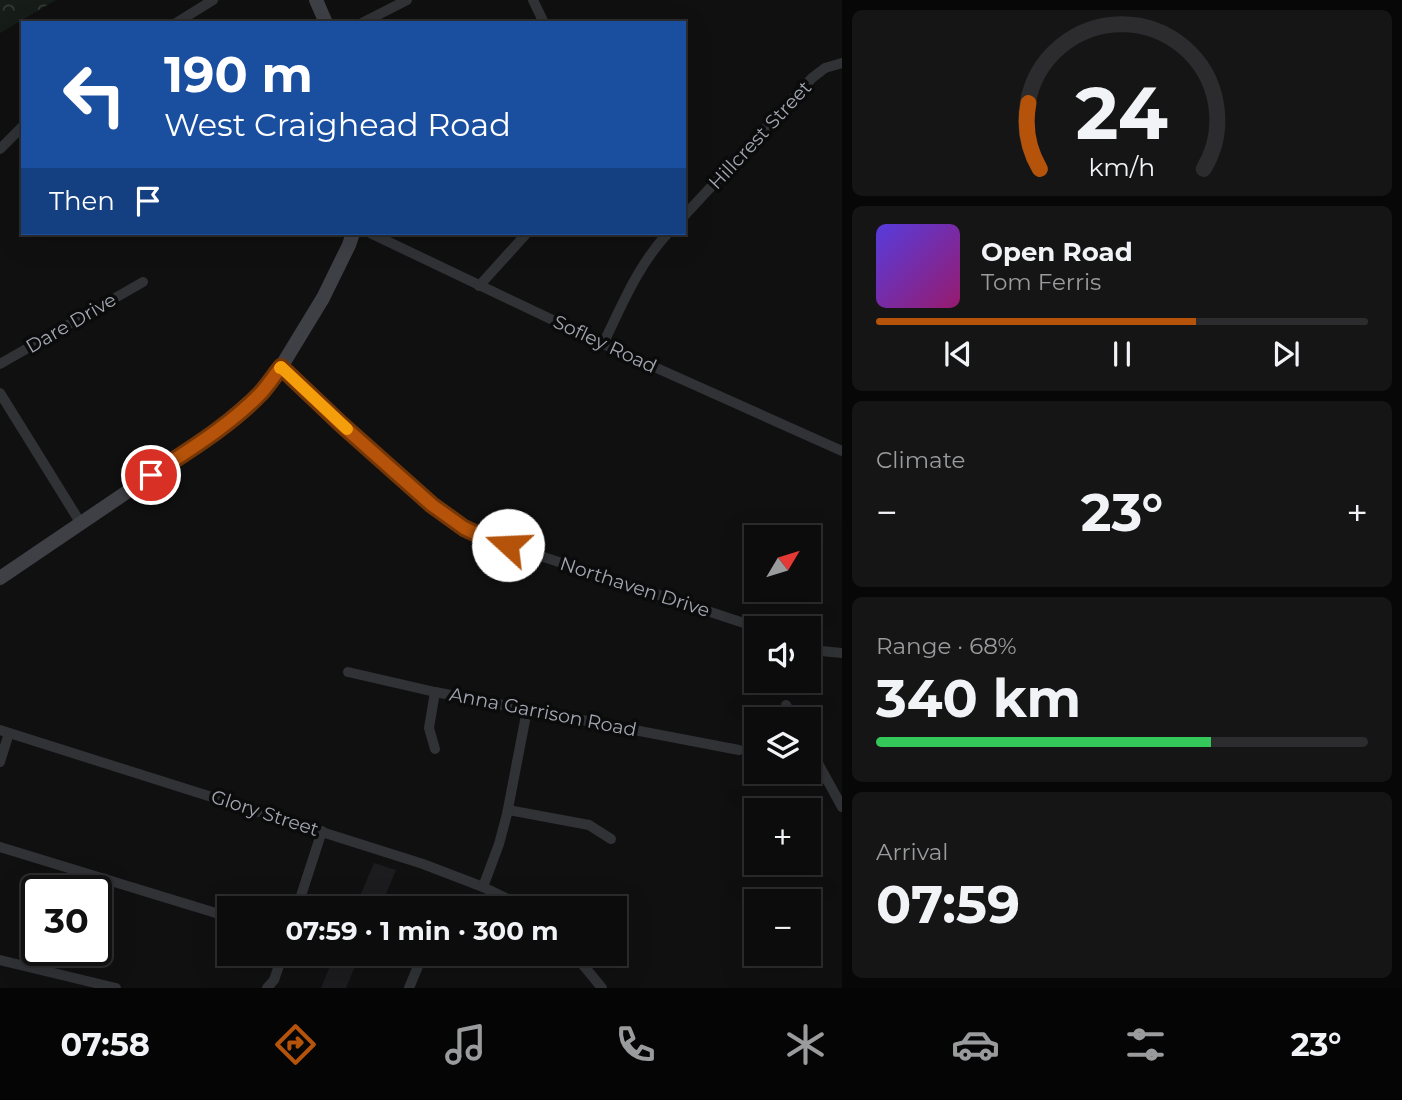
<!DOCTYPE html>
<meta charset="utf-8">
<style>
body{margin:0;font-family:Montserrat,sans-serif;background:#151516;color:#f1f3f6;height:100vh;display:flex;flex-direction:column;font-size:26px;white-space:nowrap}
*{box-sizing:border-box;margin:0}
p{font-size:23px;color:#9a9b9d}
.icon{flex:none;width:38px;height:38px;fill:none;stroke:currentColor;stroke-width:2;stroke-linecap:round;stroke-linejoin:round}
.map{position:relative;flex:1;overflow:hidden}
.panel{display:flex;flex-direction:column;gap:10px;padding:10px;background:#070707;width:560px}
.panel>*{flex:none}
.guide{position:absolute;left:21px;top:21px;width:665px;height:214px;border-radius:0px;box-shadow:0 7px 28px #0002,0 0 0 2px #2c2c2e;background:#1a4fa0;color:#fff;overflow:hidden}
.needle{width:46px;rotate:52deg}
.fabs{position:absolute;left:744px;top:525px;display:grid;gap:14px}
.fabs a{display:grid;place-items:center;width:77px;height:77px;border-radius:0px;background:#0c0c0d;box-shadow:0 7px 28px #0002,0 0 0 2px #2c2c2e;font-size:35px}
.speed{position:absolute;left:21px;top:875px;display:flex;gap:14px;font-size:35px;font-weight:700;text-align:center}
.speed>*{display:grid;place-content:center;width:91px;height:91px;border-radius:50%;background:#0c0c0d;box-shadow:0 7px 28px #0002,0 0 0 2px #2c2c2e;line-height:1}
.speed .limit{border:4px solid #111;border-radius:10px;background:#fff;color:#111}
.pin{position:absolute;display:grid;place-items:center;width:60px;height:60px;color:#fff;margin:-30px;border:4px solid #fff;border-radius:50%;box-shadow:0 2px 7px #0007}
.me{position:absolute;width:77px;margin:-38px;rotate:290deg;stroke-linejoin:round;filter:drop-shadow(0 0 5px #0008)}
.turn{display:flex;align-items:center;gap:24px;height:147px;padding:0 28px;font-size:32px}
.turn .icon{width:91px;height:91px;stroke-width:2.5}
.turn b{display:block;font-size:49px;line-height:60px}
.then{display:flex;align-items:center;height:66px;padding:0 28px;background:#0003;gap:14px;font-size:26px}
.big{font-size:52px;font-weight:700;line-height:1.1}
.panel .widget{flex:1;display:flex;flex-direction:column;justify-content:center;gap:10px;min-width:0;padding:0 24px;border-radius:10px;background:#151516}
.panel .dial{align-items:center;gap:0}
.dial svg{height:182px;overflow:visible;fill:none;stroke:#2c2c2e;stroke-width:7;stroke-linecap:round;text-anchor:middle}
.dial text{fill:#f1f3f6;stroke:none}
.song{display:flex;align-items:center;gap:21px}
.cover{width:84px;height:84px;border-radius:10px;background:linear-gradient(135deg,hsl(250 70% 55%),hsl(320 70% 35%))}
.played{height:7px;border-radius:4px;background:linear-gradient(90deg,#b45309 65%,#2c2c2e 65%)}
.keys{display:flex;justify-content:space-around;direction:ltr}
.heat{display:flex;justify-content:space-between;align-items:center;font-size:38px;direction:ltr}
.charge{height:10px;border-radius:5px;background:linear-gradient(90deg,#34c759 68%,#2c2c2e 0)}
.trip{position:absolute;left:217px;top:896px;width:410px;height:70px;border-radius:0px;background:#0c0c0d;box-shadow:0 7px 28px #0002,0 0 0 2px #2c2c2e;font-weight:700;line-height:70px;text-align:center}
.dock{display:flex;height:112px;justify-content:space-around;align-items:center;background:#050505;color:#9a9b9d}
.dock .icon{width:49px;height:49px}
.dock .selected{color:#b45309}
.dock b{font-size:32px;color:#f1f3f6}
main{display:flex;flex:1;min-height:0}
.map>svg:first-child{display:block}
</style>
<main>
<div class="map">
<svg width="842" height="988" viewBox="0 0 842 988">
<defs>
<pattern id="forest-crowns" width="20" height="18" patternUnits="userSpaceOnUse" patternTransform="scale(1.75)"><rect width="20" height="18" fill="#161c17"/><path d="M2 6a3 3 0 1 1 6 0M12 15a3 3 0 1 1 6 0" fill="none" stroke="#353a36"/></pattern>
</defs>
<rect width="100%" height="100%" fill="#101011"/>
<!-- built -->
<g fill="#1c1c1e">
<path d="M374 863 396 870 380 908H355Z"/>
<path d="M335 954H360L346 988H321Z"/>
</g>
<!-- forest -->
<path fill="url(#forest-crowns)" d="M0 0H56L0 33Z"/>
<g fill="none" stroke-linecap="round" stroke-linejoin="round">
<!-- street -->
<g stroke="#313236" stroke-width="10">
<path d="M533 0 544 23"/>
<path d="M176 23 213 0"/>
<path d="M362 23 407 0"/>
<path d="M0 149 23 126"/>
<path d="M684 216 812 78 825 68 842 63"/>
<path d="M370 233 603 344 842 451"/>
<path d="M479 286 527 233"/>
<path d="M603 344C622 305 638 265 668 233"/>
<path d="M0 364 143 282"/>
<path d="M281 367C314 398 347 429 380 459 412 488 443 518 483 537L759 628"/>
<path d="M0 393 80 522"/>
<path d="M808 646 821 651 842 653"/>
<path d="M348 672 435 692 739 750"/>
<path d="M786 705 794 719"/>
<path d="M0 730 423 864 483 887 526 908"/>
<path d="M808 745 842 807"/>
<path d="M435 749 429 728 435 692"/>
<path d="M0 762 9 733"/>
<path d="M508 810 589 825 611 839"/>
<path d="M0 847 229 917"/>
<path d="M483 887 499 844 507 814 527 710"/>
<path d="M297 908 322 831"/>
<path d="M574 954 602 988"/>
<path d="M0 960 116 988"/>
<path d="M267 988 274 980 283 954"/>
<path d="M409 988 419 964"/>
</g>
<!-- secondary -->
<g stroke="#3f4046" stroke-width="14">
<path d="M316 0 326 23"/>
<path d="M0 578 211 435 262 391 281 367 323 298 349 245 353 233"/>
</g>
</g>
<g fill="none" stroke-linecap="round" stroke-linejoin="round">
<defs>
<path id="route" d="M151 475C189 450 229 426 261 393 268 385 274 376 281 367L341 424 432 505 464 528 483 537 508 545"/>
</defs>
<!-- route casing -->
<use href="#route" stroke="#753606" stroke-width="18"/>
<!-- route -->
<use href="#route" stroke="#b45309" stroke-width="12"/>
<!-- slow -->
<path stroke="#f59e0b" stroke-width="12" d="M280 368 281 367 347 429"/>
</g>
<g text-anchor="middle" dominant-baseline="central" stroke-width="7" stroke-linejoin="round" paint-order="stroke">
<!-- street labels -->
<g font-size="19" fill="#a1a6b1" stroke="#0b0b0c">
<text transform="translate(760 135) rotate(-47)">Hillcrest Street</text>
<text transform="translate(71 323) rotate(-30)">Dare Drive</text>
<text transform="translate(605 344) rotate(25)">Sofley Road</text>
<text transform="translate(635 587) rotate(18)">Northaven Drive</text>
<text transform="translate(543 712) rotate(11)">Anna Garrison Road</text>
<text transform="translate(265 813) rotate(18)">Glory Street</text>
</g>
</g>
</svg>
<div class="fabs">
<a><svg class="needle" viewBox="-14 -14 28 28"><path d="M0-13l5 13h-10z" fill="#e53935"/><path d="M0 13l5-13h-10z" fill="#9a9b9d"/></svg></a>
<a><svg class="icon" aria-label="sound" viewBox="0 0 24 24"><path d="M4 9h4l5-4v14l-5-4H4zM17 9q2 3 0 6"/></svg></a>
<a><svg class="icon" aria-label="layers" viewBox="0 0 24 24"><path d="M12 4l9 5-9 5-9-5zM3 14l9 5 9-5"/></svg></a>
<a>+</a>
<a>−</a>
</div>
<div class="speed"><div class="limit">30</div></div>
<div class="pin" style="left:151px;top:475px;background:#d93025"><svg class="icon" aria-label="arrive" viewBox="0 0 24 24"><path d="M6 21V4h12l-3 4 3 4H6"/></svg></div>
<svg class="me" style="left:508px;top:545px" viewBox="-20 -20 40 40"><circle r="19" fill="#fff"/><path d="M0-13L10 11 0 6-10 11z" fill="#b45309"/></svg>
<div class="trip">07:59 · 1 min · 300 m</div>
<div class="guide">
<div class="turn"><svg class="icon" aria-label="left" viewBox="0 0 24 24"><path d="M17 20v-9H6M10 6l-5 5 5 5"/></svg><div><b>190 m</b>West Craighead Road</div></div>
<div class="then">Then<svg class="icon" aria-label="arrive" viewBox="0 0 24 24"><path d="M6 21V4h12l-3 4 3 4H6"/></svg></div>
</div>
</div>
<section class="panel">
<div class="widget dial"><svg viewBox="0 0 100 80">
<path d="M14 69A42 42 0 1 1 86 69"/>
<path d="M14 69A42 42 0 0 1 9 40" stroke="#b45309"/>
<text x="50" y="56" font-size="32" font-weight="700">24</text>
<text x="50" y="72" font-size="11">km/h</text>
</svg></div>
<div class="widget">
<div class="song"><i class="cover"></i><div><b>Open Road</b><p>Tom Ferris</p></div></div>
<div class="played"></div>
<div class="keys"><svg class="icon" aria-label="previous" viewBox="0 0 24 24"><path d="M18 5L8 12l10 7zM5 5v14"/></svg><svg class="icon" aria-label="pause" viewBox="0 0 24 24"><path d="M8 5v14M16 5v14"/></svg><svg class="icon" aria-label="next" viewBox="0 0 24 24"><path d="M6 5l10 7-10 7zM19 5v14"/></svg></div>
</div>
<div class="widget"><p>Climate</p>
<div class="heat"><a>−</a><b class="big">23°</b><a>+</a></div>
</div>
<div class="widget"><p>Range · 68%</p><b class="big">340 km</b><div class="charge"></div></div>
<div class="widget"><p>Arrival</p><b class="big">07:59</b></div>
</section>
</main>
<nav class="dock">
<b>07:58</b>
<svg class="icon selected" aria-label="directions" viewBox="0 0 24 24"><path d="M12 3l9 9-9 9-9-9zM9 14v-3h6M13 9l2 2-2 2"/></svg>
<svg class="icon" aria-label="music" viewBox="0 0 24 24"><path d="M9 18V5l10-2v13"/><circle cx="6" cy="18" r="3"/><circle cx="16" cy="16" r="3"/></svg>
<svg class="icon" aria-label="phone" viewBox="0 0 24 24"><path d="M5 4h4l2 5-3 2q2 4 5 5l2-3 5 2v4C11 20 4 13 5 4z"/></svg>
<svg class="icon" aria-label="climate" viewBox="0 0 24 24"><path d="M12 3v18M4 7l16 10M4 17L20 7"/></svg>
<svg class="icon" aria-label="car" viewBox="0 0 24 24"><path d="M5 17H2v-5l4-1 3-4h7l3 4 3 1v5h-3M9 17h6M6 11h13"/><circle cx="7" cy="17" r="2"/><circle cx="17" cy="17" r="2"/></svg>
<svg class="icon" aria-label="filters" viewBox="0 0 24 24"><path d="M4 7h16M4 17h16"/><circle cx="9" cy="7" r="2"/><circle cx="15" cy="17" r="2"/></svg>
<b>23°</b>
</nav>
